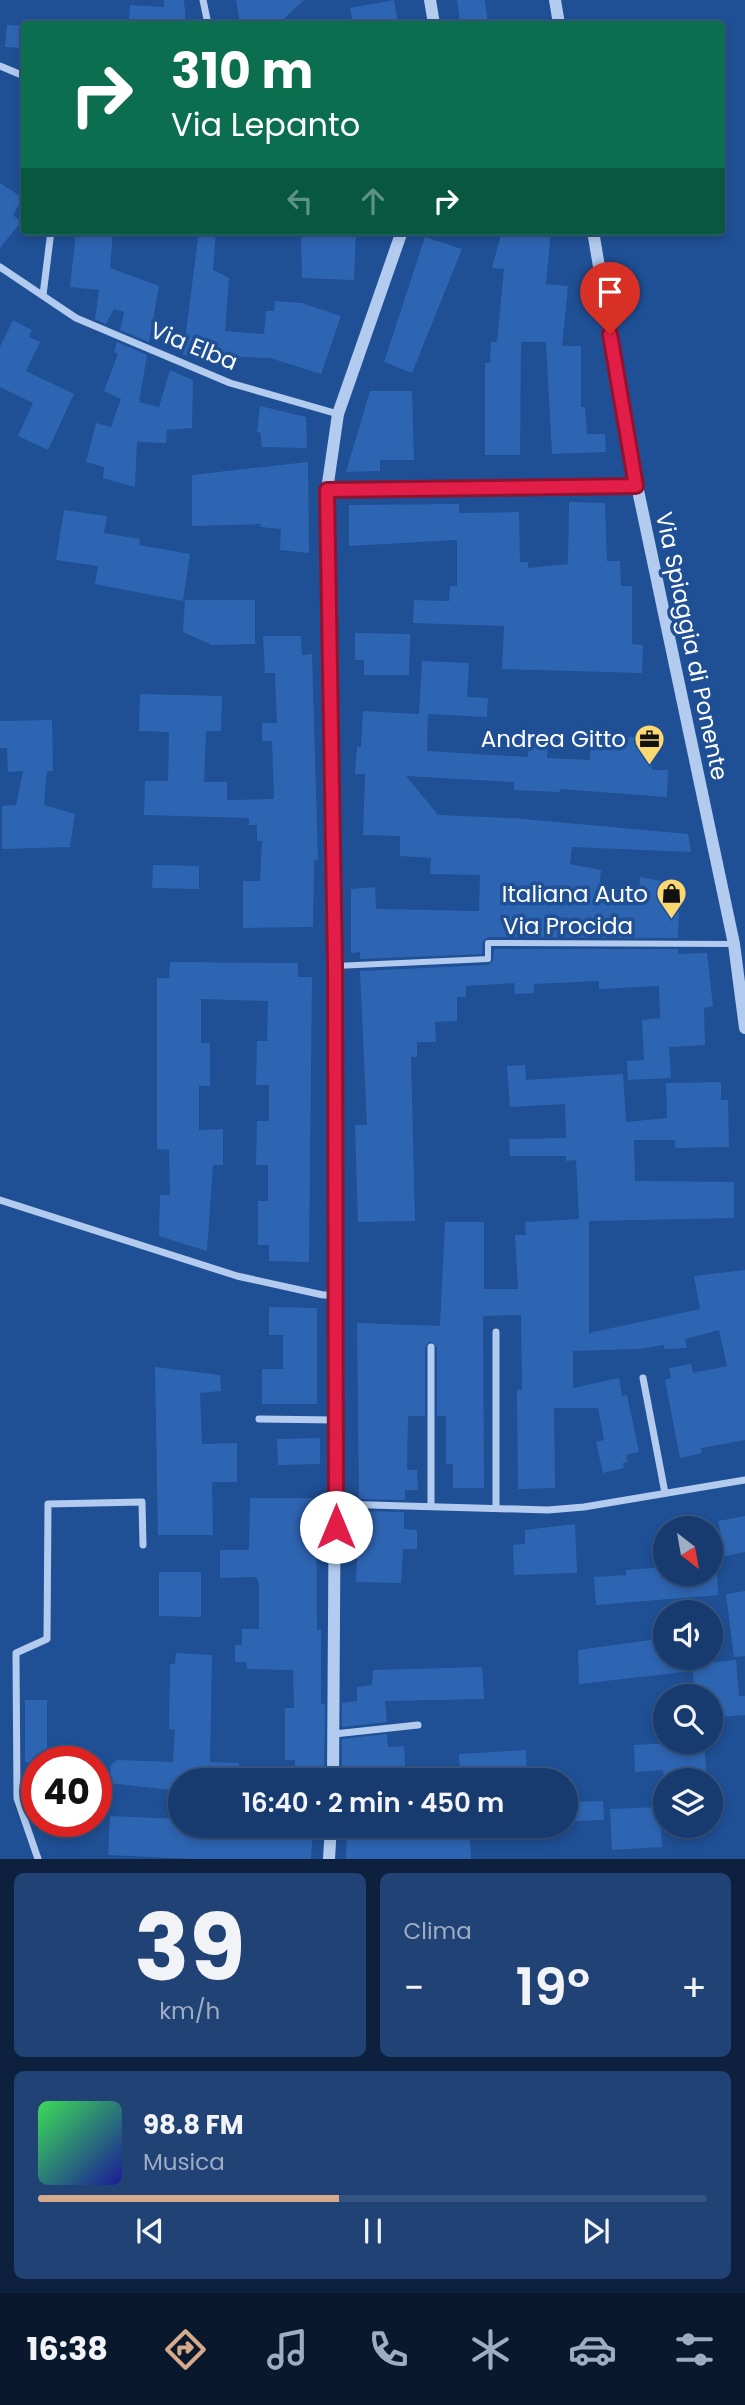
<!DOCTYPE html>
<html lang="it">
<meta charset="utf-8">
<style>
body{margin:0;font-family:Poppins,sans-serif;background:#204274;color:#f1f3f6;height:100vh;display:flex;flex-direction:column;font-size:26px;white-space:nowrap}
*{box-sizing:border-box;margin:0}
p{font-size:23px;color:#9eadc3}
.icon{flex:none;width:38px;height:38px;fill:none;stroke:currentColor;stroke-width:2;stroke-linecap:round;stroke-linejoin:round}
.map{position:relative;height:1859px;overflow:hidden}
.panel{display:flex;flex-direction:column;gap:14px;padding:14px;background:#0d203d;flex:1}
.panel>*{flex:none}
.hud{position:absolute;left:21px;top:21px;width:704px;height:214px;border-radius:7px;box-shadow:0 4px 10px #0003,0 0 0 2px #365582;background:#0b6e4f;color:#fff;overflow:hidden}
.needle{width:46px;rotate:149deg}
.fabs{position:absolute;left:653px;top:1516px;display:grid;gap:14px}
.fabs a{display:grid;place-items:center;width:70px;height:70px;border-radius:50%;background:#173b6f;box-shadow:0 4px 10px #0003,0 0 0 2px #365582;font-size:35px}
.speed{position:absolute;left:21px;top:1746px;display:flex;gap:14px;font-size:35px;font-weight:700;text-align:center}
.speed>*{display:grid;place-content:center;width:91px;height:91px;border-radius:50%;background:#173b6f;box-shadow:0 4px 10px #0003,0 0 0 2px #365582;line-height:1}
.speed .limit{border:10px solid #d22;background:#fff;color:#111}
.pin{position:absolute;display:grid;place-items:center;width:60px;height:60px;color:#fff;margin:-72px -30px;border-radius:50% 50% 50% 0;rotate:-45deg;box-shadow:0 0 7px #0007}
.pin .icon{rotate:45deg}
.me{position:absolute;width:77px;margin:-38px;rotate:0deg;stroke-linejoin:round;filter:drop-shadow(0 0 5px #0008)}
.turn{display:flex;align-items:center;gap:24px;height:147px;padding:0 35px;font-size:32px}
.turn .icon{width:91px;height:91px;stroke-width:2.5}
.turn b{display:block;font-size:49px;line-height:60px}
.lanes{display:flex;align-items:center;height:66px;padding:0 35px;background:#0003;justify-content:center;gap:35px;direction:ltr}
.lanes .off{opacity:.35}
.big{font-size:52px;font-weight:600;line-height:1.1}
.panel .tile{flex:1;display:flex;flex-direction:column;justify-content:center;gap:10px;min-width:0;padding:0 24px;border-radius:10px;background:#204274}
.panel .dial{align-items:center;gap:0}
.dial b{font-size:91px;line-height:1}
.song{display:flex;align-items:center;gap:21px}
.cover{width:84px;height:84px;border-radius:10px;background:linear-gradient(135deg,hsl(130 70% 55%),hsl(240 70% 35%))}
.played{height:7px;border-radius:4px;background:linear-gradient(90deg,#d6ab8b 45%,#365582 45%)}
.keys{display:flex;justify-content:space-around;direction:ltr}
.heat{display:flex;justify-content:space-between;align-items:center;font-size:38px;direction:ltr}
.panel .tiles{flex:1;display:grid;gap:14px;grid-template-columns:1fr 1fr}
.tile:last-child{grid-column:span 2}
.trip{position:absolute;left:168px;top:1768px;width:410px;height:70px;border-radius:35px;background:#173b6f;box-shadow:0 4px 10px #0003,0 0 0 2px #365582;font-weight:600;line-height:70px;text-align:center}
.tab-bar{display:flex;height:112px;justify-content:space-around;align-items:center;background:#09182c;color:#9eadc3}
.tab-bar .icon{width:49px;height:49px}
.tab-bar .on{color:#d6ab8b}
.tab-bar b{font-size:32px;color:#f1f3f6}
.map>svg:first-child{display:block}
</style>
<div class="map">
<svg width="745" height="1859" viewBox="0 0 745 1859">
<rect width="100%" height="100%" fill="#1f4f94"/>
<!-- building -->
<g fill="#2e65b2">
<path d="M164 0H184L186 24H129L130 5 164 7Z"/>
<path d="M236 0H304L278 24H240Z"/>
<path d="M394 0 398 24H353L350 8Z"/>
<path d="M457 0H485L488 24H460Z"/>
<path d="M7 25 24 26V48L5 47Z"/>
<path d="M0 183 23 198 13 215 21 222 0 248Z"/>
<path d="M76 231H113L110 268 159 286 149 342 120 330 124 312 114 309 106 324 95 319 99 290 70 287Z"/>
<path d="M199 231H216L213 270 229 278 225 331 264 334 266 311H274L275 301 302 303 341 316 321 374 270 358 183 355Z"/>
<path d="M301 231H356L354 280 302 278Z"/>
<path d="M502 231H551L546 284 568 286 562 346H581V407H585L587 434H605L606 452 552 454 546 342H521L520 455H485V363H490L491 342H497L504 269 492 268Z"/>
<path d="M425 237 462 249 412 373 384 362Z"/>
<path d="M13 320 32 330 29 337 40 342 26 371 74 394 48 450 18 436 33 403 0 387V347Z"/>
<path d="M117 342 147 355 139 402 159 407 170 370 193 380 192 428 167 430 166 443 137 442 135 487 103 478 104 467 86 462 96 423 111 427 121 399 104 391 118 354 114 352Z"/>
<path d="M370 391H412L414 460H380V471L346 472Z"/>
<path d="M260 406 306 417 307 448 262 447 260 432H257Z"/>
<path d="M308 462 309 553 280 550 281 529 260 527 261 524 192 526V475Z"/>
<path d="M569 502 605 503 607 561H620L621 586H632V644L643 645 642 673 502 669 504 626 413 623 414 600 449 601 450 586H457V540L349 546V505L459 504V513L519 512 520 562H528V568L568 564Z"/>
<path d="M64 510 107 516 104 533 140 539 139 545 190 554 183 601 95 584 98 566 56 560Z"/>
<path d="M185 600H255V644L212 645 183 632Z"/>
<path d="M355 633 410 634 409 675H364V660H355Z"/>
<path d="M263 636H301L302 655 312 654 318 861 314 860 313 927 243 928V881H260L262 841H257V825H249V818L144 815 145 781H168L169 732 139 731 140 694 222 696 221 731H206L204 782H227V800L274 799 272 741H262V723H277L275 673H265Z"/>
<path d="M422 661 469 663 467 697 488 698 487 717 428 714 427 751 528 757 529 740 548 741 547 758 590 760 591 735 653 738 652 770H668L667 797 560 789V792L514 790V782L406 776 438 815 513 818 688 834 691 852 572 847 570 864 601 870 598 903 638 905 640 877 677 884 675 912H679L678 938 488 937 483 941 482 954 360 959V952L351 953V889L375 887 376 909 479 911 480 875 430 874 431 858 400 856V836L363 835 365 774H355L357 747H361L363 711 419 714Z"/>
<path d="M52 720 53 771H47L44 805 75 814 70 847 2 849V806L16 805 23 771 8 772 7 748H0V721Z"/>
<path d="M153 865 199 866V889L152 888Z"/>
<path d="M494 949H678V954L707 953 713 1006 704 1008 705 1045 669 1047 671 1078 628 1080 627 1061 644 1060 642 1020 660 1018 659 986 599 989V981L534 984V993L515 994 514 983 466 986V997H457V1021L435 1022 436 1042H417V1057H411L415 1221 358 1222 355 1125H367L360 971 488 965 493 961Z"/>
<path d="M170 962 298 963V977H312L309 1262 269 1261V1245H258V1201H268V1165H256L257 1121H269V1085H256L257 1041H267L268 1001 201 999V1043H210V1086H199V1130L223 1129V1165H213L207 1251 159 1236 160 1195H170L169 1150 157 1149V978H169Z"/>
<path d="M525 1065 526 1080 623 1074 626 1122 667 1118 666 1083 721 1082V1100H728L729 1147 675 1148V1140H634L635 1181 734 1182V1218L589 1221V1333L700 1309 694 1276 745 1270V1440L701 1448 702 1453 680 1458 665 1380 671 1378 669 1368 691 1364 693 1373 727 1366 719 1330 685 1339 687 1348 664 1349V1345L639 1349 573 1351V1388L619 1378 622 1396 627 1395 639 1452 626 1455 628 1462 623 1463 624 1468 603 1473 596 1442 604 1440 598 1408H554L555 1488 518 1489 517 1390H522L521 1315 483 1316 484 1488H453V1464H446V1416H437V1347L430 1341 425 1347V1416H408L407 1470H417L418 1490H405V1500L359 1499 357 1323 440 1326 445 1222H484V1289H518L515 1235H526L525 1222 579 1219 576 1160 566 1161V1156H510L509 1139 566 1138 565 1104 510 1107 507 1066Z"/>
<path d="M269 1307 317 1308V1404H262V1369H283V1335H269Z"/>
<path d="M155 1367 220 1375 221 1391 200 1393 202 1444 237 1443V1482H212L213 1535H158Z"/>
<path d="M320 1438V1464L278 1465 277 1439Z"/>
<path d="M250 1498H316L317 1630H321V1704H325L324 1775H294L295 1760H285V1708H294L293 1670 247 1669 246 1662H235V1645H242V1629H259V1583L256 1577 220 1578V1550H249Z"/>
<path d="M359 1511 404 1512V1529L417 1530V1549H403L401 1583 356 1582Z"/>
<path d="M745 1516V1552L725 1556 718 1521Z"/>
<path d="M575 1524 577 1573 514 1575 513 1545 525 1544V1530Z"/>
<path d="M665 1567V1573H717L718 1595 596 1605 594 1577 626 1575V1570Z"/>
<path d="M159 1572H201V1617L159 1616Z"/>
<path d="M745 1591V1656L734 1657 726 1594Z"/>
<path d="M665 1638V1657H708V1663L736 1660 739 1696H745V1715L710 1718V1696H695L693 1671 579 1684 578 1650Z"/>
<path d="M176 1653 212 1655 210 1762 239 1763 240 1780H180V1791L109 1783 111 1765 117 1760 173 1762 175 1730 169 1729 170 1664H175Z"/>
<path d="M482 1667 484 1699 385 1701 387 1722 342 1727V1703L357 1701V1687L372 1685 373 1670Z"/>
<rect x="25" y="1700" width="22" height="62"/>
<path d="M387 1734 388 1747 404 1746 406 1780H348L349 1776H342V1739Z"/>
<path d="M704 1741 707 1780H664L663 1770 635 1772 634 1745Z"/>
<path d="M526 1750 527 1780H460L459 1754Z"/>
<path d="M603 1801 604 1820 575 1821 573 1802Z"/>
<path d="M660 1807 662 1847 612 1850 610 1809Z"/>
<path d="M110 1816 180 1819V1825H313L311 1859H195L108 1855Z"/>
<path d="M347 1825H469L471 1859H346Z"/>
</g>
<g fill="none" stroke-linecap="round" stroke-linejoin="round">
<!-- pedestrian -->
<path stroke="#b2cbee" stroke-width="6" d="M335 966 488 959V943L734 944"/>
<!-- minor -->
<g stroke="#b2cbee" stroke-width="7">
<path d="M203 0 208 24"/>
<path d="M0 66 24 76"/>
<path d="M0 267 76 318 230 383 338 414"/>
<path d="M43 295 51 231"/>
<path d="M327 490 636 486"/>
<path d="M0 1200 237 1276 323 1295H336"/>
<path d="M496 1332V1507"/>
<path d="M431 1347V1505"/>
<path d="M643 1378 665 1493"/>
<path d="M259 1419 336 1420"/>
<path d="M336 1504 548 1510 584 1507 745 1480"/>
<path d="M334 1734 418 1725"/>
<path d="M38 1859 17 1798 16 1653 47 1639 48 1504 142 1502 143 1545"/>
</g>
<!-- tertiary -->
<g stroke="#b2cbee" stroke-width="12">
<path d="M430 0 434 24"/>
<path d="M555 0 559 24"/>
<path d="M593 231 632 462 734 944 745 1028"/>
<path d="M333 1780 336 1295 327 490 338 414 402 231"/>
<path d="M329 1859 331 1825"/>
</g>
</g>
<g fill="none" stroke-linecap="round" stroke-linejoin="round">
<defs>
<path id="route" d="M336 1527 335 966 327 490 636 486 610 334"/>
</defs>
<!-- route casing -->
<use href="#route" stroke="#92132f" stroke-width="18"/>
<!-- route -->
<use href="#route" stroke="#e11d48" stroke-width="12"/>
</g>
<!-- icons -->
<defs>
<symbol id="office-pin" viewBox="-11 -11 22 30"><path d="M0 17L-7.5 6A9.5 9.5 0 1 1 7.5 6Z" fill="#fcd872" stroke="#1f4f94"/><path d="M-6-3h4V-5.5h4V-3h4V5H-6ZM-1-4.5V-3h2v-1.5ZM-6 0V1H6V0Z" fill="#111"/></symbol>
<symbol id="shop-pin" viewBox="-11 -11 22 30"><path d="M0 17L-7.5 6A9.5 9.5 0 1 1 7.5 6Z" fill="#fcd872" stroke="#1f4f94"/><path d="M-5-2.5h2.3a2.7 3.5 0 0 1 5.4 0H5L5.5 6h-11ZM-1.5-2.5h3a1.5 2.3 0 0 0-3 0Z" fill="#111"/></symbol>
</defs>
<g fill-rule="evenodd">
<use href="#office-pin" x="632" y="722" width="35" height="47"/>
<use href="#shop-pin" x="654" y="876" width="35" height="47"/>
</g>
<g text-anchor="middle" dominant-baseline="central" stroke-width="7" stroke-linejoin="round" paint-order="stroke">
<!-- street labels -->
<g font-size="23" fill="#fff" stroke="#1f4f94">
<text transform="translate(194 346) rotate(22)">Via Elba</text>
<text transform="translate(692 646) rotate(78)">Via Spiaggia di Ponente</text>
<text x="568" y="926">Via Procida</text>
</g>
<!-- poi labels -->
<g font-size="23" fill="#fff" stroke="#1f4f94" text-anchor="end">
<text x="626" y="739">Andrea Gitto</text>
<text x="648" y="894">Italiana Auto</text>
</g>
</g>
</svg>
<div class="fabs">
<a><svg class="needle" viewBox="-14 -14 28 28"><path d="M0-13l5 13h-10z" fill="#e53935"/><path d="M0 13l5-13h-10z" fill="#9eadc3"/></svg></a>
<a><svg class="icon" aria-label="sound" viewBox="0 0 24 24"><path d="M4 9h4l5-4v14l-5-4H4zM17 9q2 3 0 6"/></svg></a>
<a><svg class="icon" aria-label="search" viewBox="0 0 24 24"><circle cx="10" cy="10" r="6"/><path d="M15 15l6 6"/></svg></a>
<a><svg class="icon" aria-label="layers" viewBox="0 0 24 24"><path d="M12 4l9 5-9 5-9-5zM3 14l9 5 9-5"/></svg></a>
</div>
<div class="speed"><div class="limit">40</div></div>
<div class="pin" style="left:610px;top:334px;background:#d93025"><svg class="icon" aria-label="arrive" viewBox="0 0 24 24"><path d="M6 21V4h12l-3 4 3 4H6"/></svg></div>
<svg class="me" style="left:336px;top:1527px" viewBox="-20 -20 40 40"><circle r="19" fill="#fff"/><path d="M0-13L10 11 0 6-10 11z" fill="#e11d48"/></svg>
<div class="trip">16:40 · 2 min · 450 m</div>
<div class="hud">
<div class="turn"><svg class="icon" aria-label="right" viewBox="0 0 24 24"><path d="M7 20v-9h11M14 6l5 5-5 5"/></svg><div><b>310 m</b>Via Lepanto</div></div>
<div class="lanes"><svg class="icon off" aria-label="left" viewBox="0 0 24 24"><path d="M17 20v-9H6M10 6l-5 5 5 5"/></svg><svg class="icon off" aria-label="ahead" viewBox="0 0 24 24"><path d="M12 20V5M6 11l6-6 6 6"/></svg><svg class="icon" aria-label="right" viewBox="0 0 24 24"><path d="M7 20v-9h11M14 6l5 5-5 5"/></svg></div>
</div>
</div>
<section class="panel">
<div class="tiles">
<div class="tile dial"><b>39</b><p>km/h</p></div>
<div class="tile"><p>Clima</p>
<div class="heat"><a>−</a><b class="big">19°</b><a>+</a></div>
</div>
<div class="tile">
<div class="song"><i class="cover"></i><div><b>98.8 FM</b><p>Musica</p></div></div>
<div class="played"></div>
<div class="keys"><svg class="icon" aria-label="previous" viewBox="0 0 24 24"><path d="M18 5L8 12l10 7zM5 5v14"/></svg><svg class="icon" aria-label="pause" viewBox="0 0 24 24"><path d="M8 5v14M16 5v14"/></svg><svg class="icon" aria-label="next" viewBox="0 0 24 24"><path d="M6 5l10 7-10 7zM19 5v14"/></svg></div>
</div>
</div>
</section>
<nav class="tab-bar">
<b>16:38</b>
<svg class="icon on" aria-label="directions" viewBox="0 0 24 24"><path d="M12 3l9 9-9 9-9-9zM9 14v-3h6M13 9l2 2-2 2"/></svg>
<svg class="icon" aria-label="music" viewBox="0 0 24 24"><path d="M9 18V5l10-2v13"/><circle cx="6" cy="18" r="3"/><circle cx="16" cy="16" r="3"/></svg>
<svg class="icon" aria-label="phone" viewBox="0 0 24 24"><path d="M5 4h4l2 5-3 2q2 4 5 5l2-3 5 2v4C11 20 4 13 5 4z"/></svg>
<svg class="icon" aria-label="climate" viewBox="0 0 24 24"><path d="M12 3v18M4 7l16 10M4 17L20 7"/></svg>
<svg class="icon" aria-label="car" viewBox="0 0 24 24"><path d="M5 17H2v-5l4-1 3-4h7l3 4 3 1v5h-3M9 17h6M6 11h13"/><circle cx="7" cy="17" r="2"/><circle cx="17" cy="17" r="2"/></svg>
<svg class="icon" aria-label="filters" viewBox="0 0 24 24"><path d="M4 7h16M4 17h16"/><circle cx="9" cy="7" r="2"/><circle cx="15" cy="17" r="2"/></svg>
</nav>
